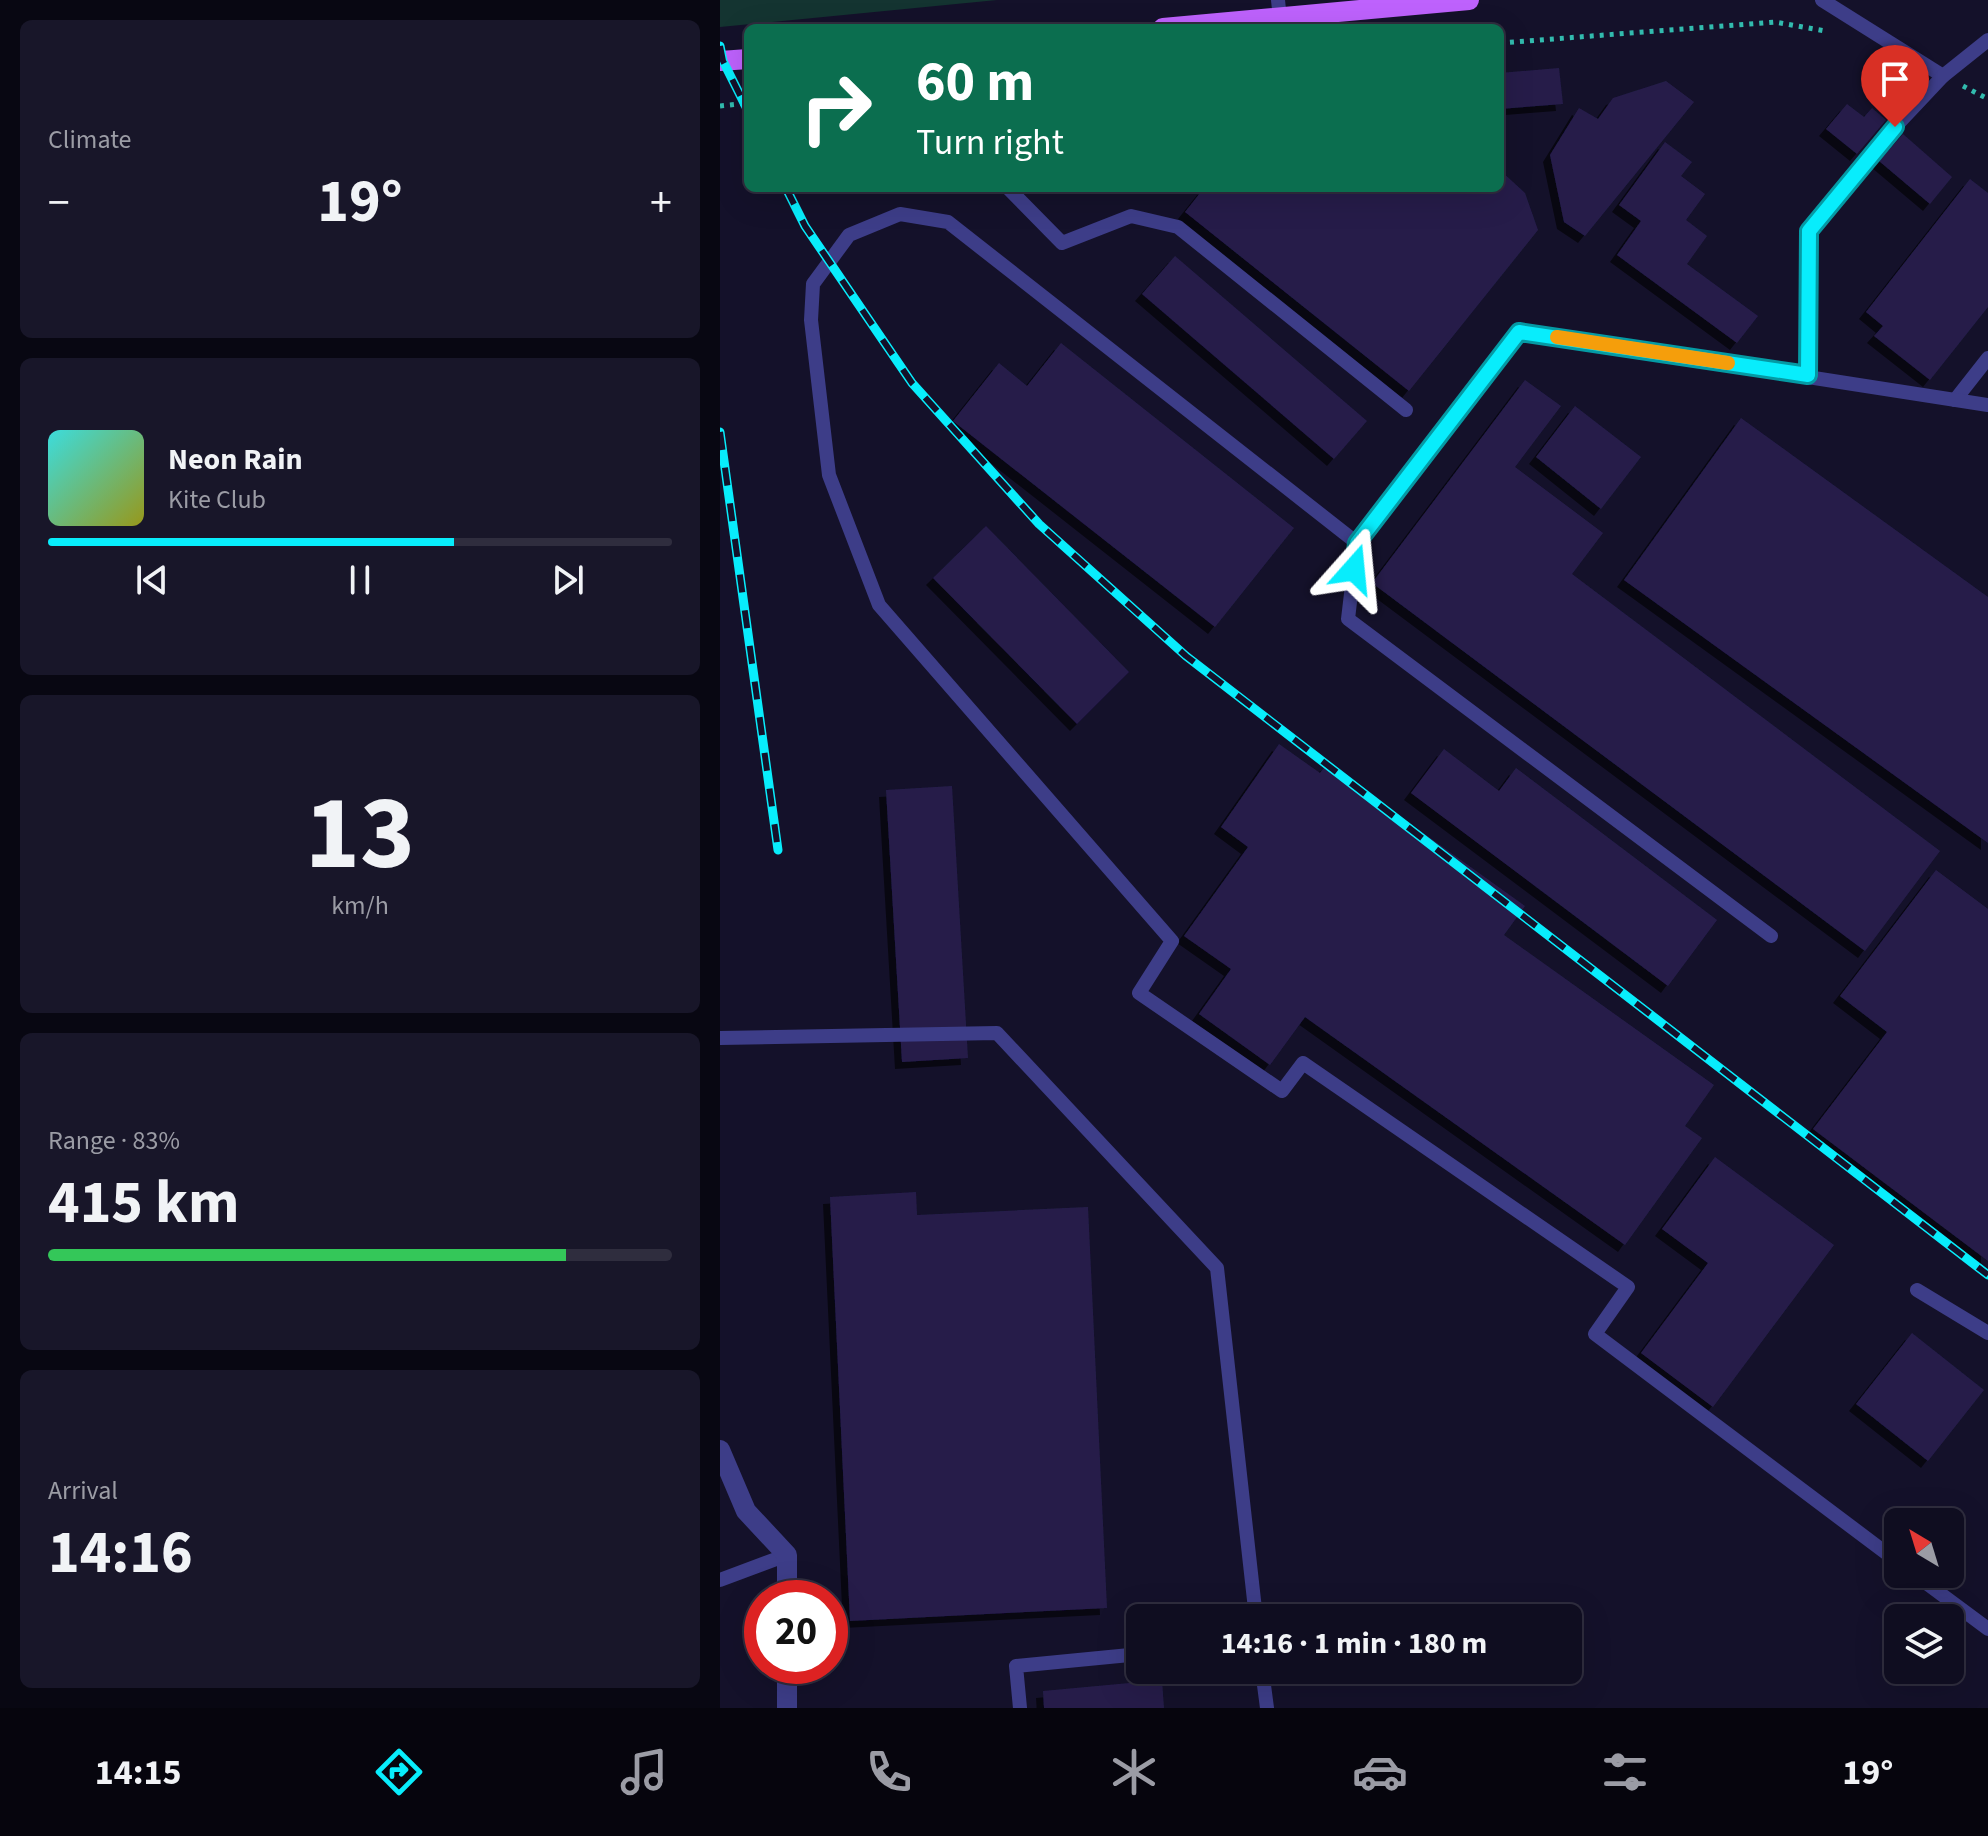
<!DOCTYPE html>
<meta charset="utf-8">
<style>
body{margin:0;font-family:"Source Sans 3",sans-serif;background:#181629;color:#f1f3f6;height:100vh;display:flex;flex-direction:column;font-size:30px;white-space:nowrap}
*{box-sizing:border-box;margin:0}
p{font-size:26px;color:#9b9ca5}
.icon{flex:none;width:44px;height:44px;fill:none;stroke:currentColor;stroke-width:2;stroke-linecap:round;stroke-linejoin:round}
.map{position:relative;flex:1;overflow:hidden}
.side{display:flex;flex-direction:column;gap:20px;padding:20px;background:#080712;width:720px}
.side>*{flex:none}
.top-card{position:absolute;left:24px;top:24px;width:760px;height:168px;border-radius:12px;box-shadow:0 8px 32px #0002,0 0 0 2px #2f2d3e;background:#0b6e4f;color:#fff;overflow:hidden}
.needle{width:52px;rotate:322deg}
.tools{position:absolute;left:1164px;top:1508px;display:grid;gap:16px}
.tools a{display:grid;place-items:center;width:80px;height:80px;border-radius:12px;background:#0f0d20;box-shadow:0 8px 32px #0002,0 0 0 2px #2f2d3e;font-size:40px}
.speed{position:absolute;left:24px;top:1580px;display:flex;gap:16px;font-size:40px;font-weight:700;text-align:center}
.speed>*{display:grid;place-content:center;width:104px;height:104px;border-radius:50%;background:#0f0d20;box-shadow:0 8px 32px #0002,0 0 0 2px #2f2d3e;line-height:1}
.speed .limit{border:12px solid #d22;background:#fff;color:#111}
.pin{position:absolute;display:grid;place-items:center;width:68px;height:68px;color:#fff;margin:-82px -34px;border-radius:50% 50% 50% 0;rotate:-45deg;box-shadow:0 0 8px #0007}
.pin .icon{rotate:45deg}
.me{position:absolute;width:88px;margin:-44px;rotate:18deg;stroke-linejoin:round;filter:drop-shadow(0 0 6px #0008)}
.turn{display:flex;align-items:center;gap:28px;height:168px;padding:0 40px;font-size:36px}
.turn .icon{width:104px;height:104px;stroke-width:2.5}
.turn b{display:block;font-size:56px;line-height:68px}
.big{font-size:60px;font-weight:700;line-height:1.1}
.side .card{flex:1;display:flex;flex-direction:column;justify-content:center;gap:12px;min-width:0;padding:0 28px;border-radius:12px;background:#181629}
.side .dial{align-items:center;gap:0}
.dial b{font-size:104px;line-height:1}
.song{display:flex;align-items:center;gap:24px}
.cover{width:96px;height:96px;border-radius:12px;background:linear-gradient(135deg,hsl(180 70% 55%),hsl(60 70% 35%))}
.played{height:8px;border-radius:4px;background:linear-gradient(90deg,#08edfc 65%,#2f2d3e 65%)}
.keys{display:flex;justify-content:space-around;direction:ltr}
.heat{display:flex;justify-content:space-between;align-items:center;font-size:44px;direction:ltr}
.charge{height:12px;border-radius:6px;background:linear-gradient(90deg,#34c759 83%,#2f2d3e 0)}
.trip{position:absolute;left:406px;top:1604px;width:456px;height:80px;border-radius:12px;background:#0f0d20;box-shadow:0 8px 32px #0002,0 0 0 2px #2f2d3e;font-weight:700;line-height:80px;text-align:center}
.tabs{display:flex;height:128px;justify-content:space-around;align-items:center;background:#06050d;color:#9b9ca5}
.tabs .icon{width:56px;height:56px}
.tabs .on{color:#08edfc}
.tabs b{font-size:36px;color:#f1f3f6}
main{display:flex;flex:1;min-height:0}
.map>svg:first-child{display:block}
</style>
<main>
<section class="side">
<div class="card"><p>Climate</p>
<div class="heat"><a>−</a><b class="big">19°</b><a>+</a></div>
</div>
<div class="card">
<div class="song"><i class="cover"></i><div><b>Neon Rain</b><p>Kite Club</p></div></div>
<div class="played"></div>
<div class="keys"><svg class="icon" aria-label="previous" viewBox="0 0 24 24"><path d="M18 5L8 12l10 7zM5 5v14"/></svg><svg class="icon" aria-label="pause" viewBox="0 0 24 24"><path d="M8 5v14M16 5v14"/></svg><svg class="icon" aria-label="next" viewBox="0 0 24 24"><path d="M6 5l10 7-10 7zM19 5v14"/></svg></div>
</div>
<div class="card dial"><b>13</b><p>km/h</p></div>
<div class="card"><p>Range · 83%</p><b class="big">415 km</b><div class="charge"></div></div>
<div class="card"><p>Arrival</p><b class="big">14:16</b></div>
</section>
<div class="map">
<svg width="1268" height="1708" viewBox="0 0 1268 1708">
<defs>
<filter id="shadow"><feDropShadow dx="-7" dy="7" stdDeviation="0" flood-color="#0009"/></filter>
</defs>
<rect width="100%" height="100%" fill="#14112a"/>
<!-- green -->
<path fill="#143431" d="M0 0H277L0 27Z"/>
<!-- building -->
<g fill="#251d4a" filter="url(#shadow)">
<path d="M839 68 843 104 780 109V73Z"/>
<path d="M946 81 974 102 865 236 844 222 830 155 859 108 878 119 893 98Z"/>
<path d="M1127 104 1144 117 1152 108 1166 120 1137 154 1106 129Z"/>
<path d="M1183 134 1232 177 1210 204 1159 161Z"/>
<path d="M945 142 972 162 961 176 985 194 966 220 987 236 967 264 1038 316 1017 343 897 255 921 221 899 205Z"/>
<path d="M780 170 805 193 818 230 689 391 465 212 484 188H780Z"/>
<path d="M1250 179 1268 193V307L1210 380 1154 336 1163 326 1146 312Z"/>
<path d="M455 256 647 421 614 459 422 294Z"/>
<path d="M341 343 574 528 495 627 233 421 279 363 307 386Z"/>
<path d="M805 380 841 406 795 467 883 533 852 574 1220 851 1145 951 652 583Z"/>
<path d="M855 406 921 457 881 509 816 457Z"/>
<path d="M1021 418 1268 597V843L904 580Z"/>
<path d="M266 526 409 672 357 724 213 578Z"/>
<path d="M559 744 600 773 607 764 805 906 784 935 994 1085 965 1126 982 1138 905 1245 585 1017 550 1065 479 1014 511 969 464 936 528 847 501 827Z"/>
<path d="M724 749 779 791 796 768 997 920 948 986 691 793Z"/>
<path d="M232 786 248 1058 182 1062 166 790Z"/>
<path d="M1216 870 1268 909V1261L1093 1129 1167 1032 1120 996Z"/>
<path d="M995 1157 1114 1245 993 1407 921 1353 988 1263 942 1229Z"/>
<path d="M196 1192 197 1215 368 1207 387 1608 130 1621 110 1197Z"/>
<path d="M1192 1333 1264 1390 1208 1461 1136 1404Z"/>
<path d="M442 1680 444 1708H324L323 1691Z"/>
</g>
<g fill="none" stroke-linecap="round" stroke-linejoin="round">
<!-- path -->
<g stroke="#32bbae" stroke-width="5" stroke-dasharray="4 6" stroke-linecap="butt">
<path d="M780 43 1055 22 1105 31"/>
<path d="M1243 86 1268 99"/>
<path d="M0 106 28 103"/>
</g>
<!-- service -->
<g stroke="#3d3d88" stroke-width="14">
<path d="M558 0 560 19"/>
<path d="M1102 0 1223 76"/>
<path d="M288 188 342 243 411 216 458 227 686 410"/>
<path d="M1088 375 1089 231 1175 127 1223 76 1268 40"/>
<path d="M1235 400 1268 358"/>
<path d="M637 543 628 619 1051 936"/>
<path d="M0 1038 277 1033 497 1268 536 1618"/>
<path d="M1197 1290 1268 1333"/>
<path d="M1178 1562 875 1334 908 1287 583 1063 562 1091 419 993 452 941 159 605 109 475 91 320 93 284 129 235 180 214 228 222 637 543 799 332 1268 405"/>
<path d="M1194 1574 1268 1629"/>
<path d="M0 1580 67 1555"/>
<path d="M542 1670 547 1708"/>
<path d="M300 1708 296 1666 420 1654"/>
</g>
<!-- minor -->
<g stroke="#3d3d88" stroke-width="20">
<path d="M0 1450 26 1511 67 1555V1598"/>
<path d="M67 1666V1708"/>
</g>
<!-- primary -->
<g stroke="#be62fd" stroke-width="20">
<path d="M443 28 749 0"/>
<path d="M0 61 28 59"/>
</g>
<defs>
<g id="rail">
<path d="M0 46 3 61 28 111"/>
<path d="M66 188 85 226 192 383 319 524 466 656 1268 1275"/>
<path d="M0 432 58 850"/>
</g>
</defs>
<!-- rail casing -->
<use href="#rail" stroke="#08edfc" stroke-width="9"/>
<!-- rail -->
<use href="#rail" stroke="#14112a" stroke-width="6" stroke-dasharray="18" stroke-linecap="butt"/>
</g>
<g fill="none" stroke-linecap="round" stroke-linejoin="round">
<defs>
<path id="route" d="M634 569 637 543 799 332 1088 375 1089 231 1175 127"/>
</defs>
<!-- route casing -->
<use href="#route" stroke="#059aa4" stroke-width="20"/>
<!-- route -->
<use href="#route" stroke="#08edfc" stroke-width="14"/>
<!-- slow -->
<path stroke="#f59e0b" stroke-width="14" d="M837 337 1008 363"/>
</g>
</svg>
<div class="tools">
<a><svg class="needle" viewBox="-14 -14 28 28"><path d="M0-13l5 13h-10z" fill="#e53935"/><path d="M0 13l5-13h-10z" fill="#9b9ca5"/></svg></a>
<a><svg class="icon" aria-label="layers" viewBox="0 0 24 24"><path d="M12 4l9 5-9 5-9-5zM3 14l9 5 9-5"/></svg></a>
</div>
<div class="speed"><div class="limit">20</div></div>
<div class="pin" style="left:1175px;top:127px;background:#d93025"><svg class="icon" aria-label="arrive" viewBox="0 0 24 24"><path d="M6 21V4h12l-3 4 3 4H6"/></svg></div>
<svg class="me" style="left:634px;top:569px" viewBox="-20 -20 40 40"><path d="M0-17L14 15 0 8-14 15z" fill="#08edfc" stroke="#fff" stroke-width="4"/></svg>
<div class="trip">14:16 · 1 min · 180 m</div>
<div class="top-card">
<div class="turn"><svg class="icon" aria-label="right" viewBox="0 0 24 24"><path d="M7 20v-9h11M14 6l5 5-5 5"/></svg><div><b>60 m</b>Turn right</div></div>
</div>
</div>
</main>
<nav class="tabs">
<b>14:15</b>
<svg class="icon on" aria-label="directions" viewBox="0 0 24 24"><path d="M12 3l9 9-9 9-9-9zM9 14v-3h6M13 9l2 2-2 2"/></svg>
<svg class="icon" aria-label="music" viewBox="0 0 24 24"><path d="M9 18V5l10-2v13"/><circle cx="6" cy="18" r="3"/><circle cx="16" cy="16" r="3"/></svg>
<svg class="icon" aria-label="phone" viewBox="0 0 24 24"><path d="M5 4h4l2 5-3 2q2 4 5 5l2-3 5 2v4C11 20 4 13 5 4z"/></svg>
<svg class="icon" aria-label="climate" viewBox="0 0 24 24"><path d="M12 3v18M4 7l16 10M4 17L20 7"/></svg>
<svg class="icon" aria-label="car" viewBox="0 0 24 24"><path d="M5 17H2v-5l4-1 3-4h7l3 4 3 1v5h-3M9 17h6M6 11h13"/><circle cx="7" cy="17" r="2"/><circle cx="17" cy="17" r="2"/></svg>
<svg class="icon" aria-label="filters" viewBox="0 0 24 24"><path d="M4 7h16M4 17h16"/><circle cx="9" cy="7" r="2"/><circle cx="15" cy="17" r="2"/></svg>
<b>19°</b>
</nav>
